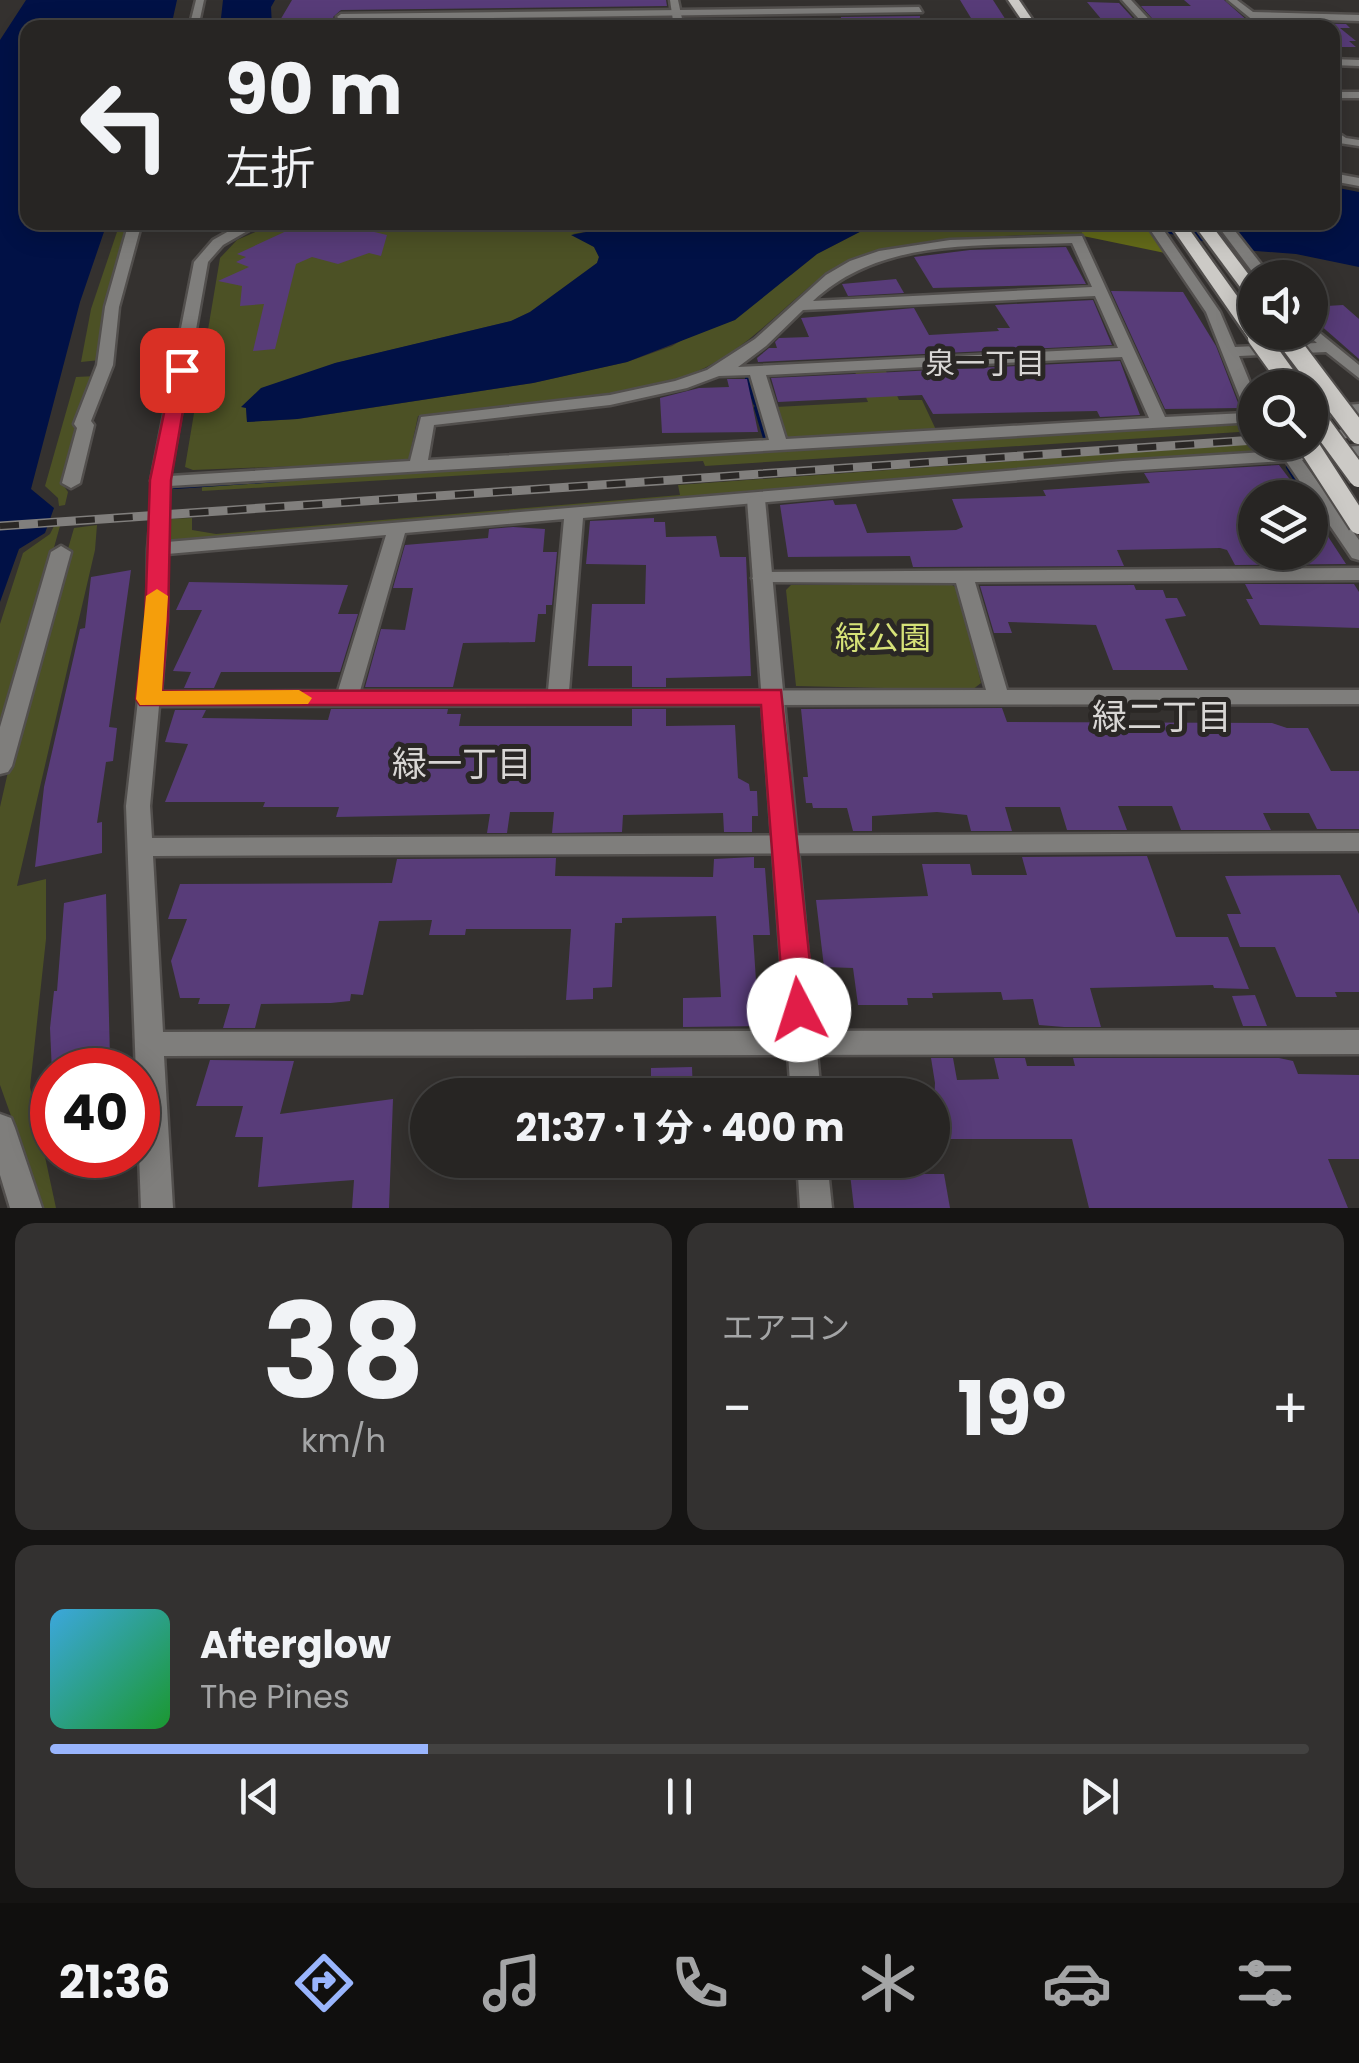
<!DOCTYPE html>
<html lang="ja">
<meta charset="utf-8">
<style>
body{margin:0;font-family:Poppins,"Noto Sans JP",sans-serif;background:#333130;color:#f1f3f6;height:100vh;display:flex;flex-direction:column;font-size:38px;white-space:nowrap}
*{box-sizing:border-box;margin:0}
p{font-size:32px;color:#a4a5a6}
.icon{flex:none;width:55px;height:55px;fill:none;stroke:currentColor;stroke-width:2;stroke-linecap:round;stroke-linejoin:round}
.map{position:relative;height:1208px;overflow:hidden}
.details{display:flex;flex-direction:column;gap:15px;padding:15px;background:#151413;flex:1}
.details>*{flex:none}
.top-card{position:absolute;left:20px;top:20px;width:1320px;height:210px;border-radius:20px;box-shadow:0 5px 25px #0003,0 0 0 2px #434241;background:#272523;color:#f1f3f6;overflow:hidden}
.tools{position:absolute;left:1238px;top:260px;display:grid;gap:20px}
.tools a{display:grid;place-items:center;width:90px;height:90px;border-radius:50%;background:#272523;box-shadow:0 5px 25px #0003,0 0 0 2px #434241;font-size:50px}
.speed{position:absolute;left:30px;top:1048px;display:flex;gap:20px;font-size:50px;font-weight:700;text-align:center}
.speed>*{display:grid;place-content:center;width:130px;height:130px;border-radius:50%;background:#272523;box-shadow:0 5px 25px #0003,0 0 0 2px #434241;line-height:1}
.speed .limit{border:15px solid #d22;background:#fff;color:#111}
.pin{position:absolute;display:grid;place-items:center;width:85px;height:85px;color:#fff;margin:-42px;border-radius:20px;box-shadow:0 5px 15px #0006}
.me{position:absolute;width:110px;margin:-55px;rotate:355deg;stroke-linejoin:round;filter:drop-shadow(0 0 8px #0008)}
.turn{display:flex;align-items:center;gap:35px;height:210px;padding:0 40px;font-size:45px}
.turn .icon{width:130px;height:130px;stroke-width:2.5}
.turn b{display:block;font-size:70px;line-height:85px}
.big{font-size:75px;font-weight:700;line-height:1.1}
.details .card{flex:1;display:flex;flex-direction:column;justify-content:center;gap:15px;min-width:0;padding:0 35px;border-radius:20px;background:#333130}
.details .dial{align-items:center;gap:0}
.dial b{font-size:130px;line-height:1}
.song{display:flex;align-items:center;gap:30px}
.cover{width:120px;height:120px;border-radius:15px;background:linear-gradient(135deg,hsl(200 70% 55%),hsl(130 70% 35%))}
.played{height:10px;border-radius:5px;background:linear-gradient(90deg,#99b5fd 30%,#434241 30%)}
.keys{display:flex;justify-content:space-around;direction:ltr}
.heat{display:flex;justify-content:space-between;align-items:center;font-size:55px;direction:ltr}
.details .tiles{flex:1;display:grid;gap:15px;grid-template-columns:1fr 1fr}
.card:last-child{grid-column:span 2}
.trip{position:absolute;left:410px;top:1078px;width:540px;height:100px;border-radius:50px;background:#272523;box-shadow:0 5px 25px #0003,0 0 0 2px #434241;font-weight:700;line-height:100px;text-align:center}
.dock{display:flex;height:160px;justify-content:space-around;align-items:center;background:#100f0e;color:#a4a5a6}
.dock .icon{width:70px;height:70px}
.dock .active{color:#99b5fd}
.dock b{font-size:45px;color:#f1f3f6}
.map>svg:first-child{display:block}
</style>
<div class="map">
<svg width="1359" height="1208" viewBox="0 0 1359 1208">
<rect width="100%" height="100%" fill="#34312f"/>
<!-- green -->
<g fill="#4c5125">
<path d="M1079 222 1083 236C1026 230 867 242 823 276 780 309 747 350 696 372 619 405 503 406 418 416L409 458 404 462 193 470 185 467 220 258 237 240 276 223H632L573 234 594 247 599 257 597 263 530 312 511 321 336 363 246 407 247 422 298 419 533 383 627 362 672 346 791 275 817 254 877 223Z"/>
<path d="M120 223H131L100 360 81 362 91 309Z"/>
<path d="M886 371 899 400H922L937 432 799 439 787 437 776 407 868 402 855 372Z"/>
<path d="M96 376 78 425 64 486 68 492 65 505 59 506 58 498 45 486 76 377Z"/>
<path d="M1255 423V431L705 466 703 461 202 491V486Z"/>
<path d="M1266 443H1288L1293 448 177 541 168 539V519L192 518V530L216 534 680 495 678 485Z"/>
<path d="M97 525 95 550 17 886 46 879V939L30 1087 56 1208H44L0 1085V807L23 706 74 528Z"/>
<path d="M54 526H60L0 740V624L23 553 50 534Z"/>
<path d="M791 585H952L960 590 981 683 972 690 796 686 786 590Z"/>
</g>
<!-- forest -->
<path fill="#636a19" d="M1079 223H1121L1147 228 1165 253 1083 236Z"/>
<!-- water -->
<g fill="#011146">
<path d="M26 0H177L171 27 28 28V222L107 223 80 302 31 489 54 508 45 533 19 549 0 602V40Z"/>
<path d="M223 0H275L271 7 272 27H220Z"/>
<path d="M1333 187 1359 192V267L1296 254 1243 250 1121 223 1332 222Z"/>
<path d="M632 223H877L817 254 735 320 627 362 533 383 297 419 247 422 246 408 241 407 261 388 335 363 511 321 530 312 597 263 599 257 594 247 571 235Z"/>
</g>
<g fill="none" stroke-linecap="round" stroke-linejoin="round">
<!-- stream -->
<g stroke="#011146" stroke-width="6">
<path d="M748 379 756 403"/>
<path d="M757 408 766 438"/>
<path d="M1289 467 1295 477"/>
<path d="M175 486 280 479"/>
<path d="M1304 490 1309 498"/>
<path d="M1314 505 1325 522"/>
</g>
</g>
<!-- building -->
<g fill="#583c79">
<path d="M292 0H666L667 6 341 10 333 17 336 21 279 22Z"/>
<path d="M960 0H993L1011 28H977Z"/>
<path d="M1184 0H1224L1249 22H1216L1221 27H1160L1141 6H1191Z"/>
<path d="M1087 2 1119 3 1141 27 1107 26Z"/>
<path d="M920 16 919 28H840L841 17Z"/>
<path d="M669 19 579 21 578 28 348 27 349 24Z"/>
<path d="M1289 23 1346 24 1350 28H1340L1356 41H1349L1356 47H1332V28H1292Z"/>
<path d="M306 222H380L366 230 387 235 381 256 369 253 338 264 312 257 296 264 275 349 253 351 264 304 240 306 242 286 218 281 249 267 236 262 246 257 237 254Z"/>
<path d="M1066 247 1086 284 933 288 914 257 970 250Z"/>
<path d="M896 279 904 293 848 296 842 284Z"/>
<path d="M1111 291 1183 292 1216 346 1240 408 1165 409Z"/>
<path d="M1093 300 1112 345 758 362 757 358 769 348H777L775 342 779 338 809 337 801 318 914 308 929 335 999 331 997 328H1010L995 305Z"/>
<path d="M1343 305 1359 319V359L1310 316V307Z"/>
<path d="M1120 361 1140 415 1100 417 1097 411 933 414 922 395 778 402 771 378Z"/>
<path d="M727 379H747L758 432 662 433 660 398 699 388 729 387Z"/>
<path d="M1279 465 1304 498H1255V552H1310V509L1346 564 1235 565 1227 550 1220 548 1117 550 1124 566 913 567 910 556 788 557 780 505 833 500 835 505 856 504 867 533 956 530 963 527 952 499 1046 496 1043 490 1150 483 1144 473Z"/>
<path d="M654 518V522H665L666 537 716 536 720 557H746L751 676 666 678V687H632V666H588L592 604H645L646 565 586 564 590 521Z"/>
<path d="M513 527 545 529 543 552H557L552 605H546V614H538L535 642 463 643 453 687H365L381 629 405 630 413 588H393L405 545 488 538 489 529Z"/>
<path d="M131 570 109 727 117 728 113 761 106 762 97 823 102 822V853L35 867 44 787 80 629 85 628 91 577Z"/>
<path d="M189 582 348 585 338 614H358L340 672H221L214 688H184L191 672 173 671 202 610H176Z"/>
<path d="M1245 584H1354L1359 592V628L1260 625 1246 599H1253Z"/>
<path d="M1134 585 1136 590H1163L1166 598H1177L1186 616 1165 619 1188 670H1113L1096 625 1008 622 1012 633H994L980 586Z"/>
<path d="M1002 708 1007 722 1272 723 1287 728H1308L1331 771H1359V829H1317L1309 813H1263L1271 830H1181L1172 806H1118L1127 830H1067L1060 807H1005L1012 831H971L967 815 937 812 872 816V831H853L847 808H813L812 803H806L803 777H808L801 709Z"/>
<path d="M331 709H448L447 714H461L459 726H632V709H666V726L735 725 738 778 749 784 750 791H757L758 816H752V832H724L723 813 623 815 622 832 552 833 554 812H510L507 833H487L490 814 336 817 339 807H263L265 802H165L188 744 165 742 175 710H206L202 718 328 720Z"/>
<path d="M1147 856 1176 937H1228L1249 989 1214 988 1213 985 1090 988 1101 1027H1064L1039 1025 1033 999 1003 1000 1001 992 932 993 933 998H907L908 1005H858L853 968 824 967 816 900 928 896 922 864H970L972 875H1027L1022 857Z"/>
<path d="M754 857V868H765L770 935H753L757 996H761L762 1006H766L768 1026 683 1027V998L721 997 716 916 622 918V923H615L612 987 593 988V999L566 1000 571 929H466L465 935H429L432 920 379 921 363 995 351 994 350 1001 331 1003 261 1004 255 1028H223L230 1004H198L200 998H180L171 961 187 919H168L180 884 392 883 397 859 556 858 555 876 713 877 714 859Z"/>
<path d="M1340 875 1359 914V992H1335L1337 997H1296L1275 947H1240L1227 914H1241L1225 876Z"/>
<path d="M106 894 110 1059 52 1073 50 1028 54 991H57L64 903Z"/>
<path d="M1255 995 1267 1026H1243L1232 996Z"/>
<path d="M931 1058H953L957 1080 999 1079 994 1058H1025L1027 1066H1075L1073 1058H1279L1293 1061 1298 1074 1359 1075V1159H1328L1348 1208H1089L1072 1139H932L935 1083Z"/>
<path d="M210 1060 294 1061 280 1114 393 1099 389 1208H352L354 1180 258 1187 263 1137H235L243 1106H196Z"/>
<path d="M692 1067 693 1095H651V1068Z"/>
<path d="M850 1174H944L950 1208H854Z"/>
</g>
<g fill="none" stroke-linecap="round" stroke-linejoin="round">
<defs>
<g id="minor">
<path d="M196 0H204L198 28H189Z"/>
<path d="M1122 0H1131L1157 28H1147Z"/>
<path d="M1228 0H1237L1253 12 1359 15V21L1259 18 1265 23 1260 26Z"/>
<path d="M919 7 922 12 341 20 337 17 341 14Z"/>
<rect x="1332" y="92" width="27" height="6"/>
<path d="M1332 129 1346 138 1359 140V146L1339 143 1332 138Z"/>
<path d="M129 222H142L119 307 113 365 91 421 94 425 80 483 71 488 62 483 77 428 74 424 97 365 105 307Z"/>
<path d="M1145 222H1158L1220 312 1235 347 1317 343 1305 332H1310V325L1359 365V378L1326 352 1239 356 1255 395V422L169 486 167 542 1123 461 1359 446V456L1302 460 1359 540V560L1352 558 1286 461 1123 471 583 518 569 691 986 690 956 583 755 582 752 578 762 572 1359 568V580L975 582 1007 690H1359V704L159 706 150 806 152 838 1359 833V851L153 856 163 1032 1359 1030V1054L164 1056 173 1208H141L126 806 147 621 148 549 154 477 410 461 421 417 610 395 675 381 707 370 755 339 826 275 850 261 879 251 950 240 1082 236 1165 417 1246 413 1206 312ZM1072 243 1092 287 813 301C883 236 983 247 1072 243ZM1095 296 1118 348 738 367 766 346 803 310ZM1122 357 1149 418 786 439 766 375ZM750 375 769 440 428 460 434 425 610 405 687 388 719 376ZM564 519 548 691H360L405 533ZM386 535 338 691 161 692 167 621V554Z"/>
<path d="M1215 222H1228L1272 278H1257Z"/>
<path d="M1359 404V414L1310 418V408Z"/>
<path d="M61 546 71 552 12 766 8 772 0 774V727L51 552Z"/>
<path d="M0 1114 11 1118 15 1128 42 1208H10L0 1175Z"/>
</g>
<g id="tertiary">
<path d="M670 0H678L684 28H674Z"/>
<path d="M1332 59 1359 60V66L1332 65Z"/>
<path d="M1332 173 1359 178V186L1332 181Z"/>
<path d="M245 222H263L223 245 208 262 169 481 160 486 154 485 151 481 194 262 213 240Z"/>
<path d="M756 494 765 499 821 1095H791L747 499Z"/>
<path d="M797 1160H827L832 1208H800Z"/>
</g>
<g id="primary">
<path d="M1008 0H1019L1038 28H1027Z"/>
<path d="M1168 222H1184L1255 321V332H1264L1267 338 1265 342H1251Z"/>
<path d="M1192 222H1209L1255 283V300L1249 299Z"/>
</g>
</defs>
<!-- minor casing -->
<use href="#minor" stroke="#524f4d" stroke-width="5"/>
<!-- tertiary casing -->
<use href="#tertiary" stroke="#524f4d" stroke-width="5"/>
<!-- primary casing -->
<use href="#primary" stroke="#524f4d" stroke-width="5"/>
<!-- minor -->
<use href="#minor" fill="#7f7e7c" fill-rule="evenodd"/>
<!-- tertiary -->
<use href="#tertiary" fill="#7f7e7c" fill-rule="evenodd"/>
<!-- primary -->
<use href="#primary" fill="#cccac6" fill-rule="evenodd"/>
<defs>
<g id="rail">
<path d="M1310 436 1359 433"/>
<path d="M0 526 1255 440"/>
</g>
</defs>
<!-- rail casing -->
<use href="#rail" stroke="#817f7d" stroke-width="9"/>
<!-- rail -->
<use href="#rail" stroke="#2a2725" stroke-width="6" stroke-dasharray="19" stroke-linecap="butt"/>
<defs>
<g id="primary-bridge">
<path d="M1282 332 1359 434"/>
<path d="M1258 338 1294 388"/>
<path d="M1310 410 1359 477"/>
<path d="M1306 442 1359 524"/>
</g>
</defs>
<!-- primary-bridge casing -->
<use href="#primary-bridge" stroke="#524f4d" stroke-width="24" stroke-linecap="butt"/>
<!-- primary-bridge -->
<use href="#primary-bridge" stroke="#cccac6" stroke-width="20"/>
</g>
<!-- route -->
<path fill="#e11d48" stroke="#92132f" stroke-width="2.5" d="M182 365 190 370 171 480 168 621 162 691 781 690 815 1010 810 1019 799 1023 788 1019 784 1010 761 705H140L136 699 145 621 150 480 173 370Z"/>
<!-- slow -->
<path fill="#f59e0b" d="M157 589 168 596 162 691 299 690 312 698 308 704 140 705 136 699 146 596Z"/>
<g text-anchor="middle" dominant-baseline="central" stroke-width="10" stroke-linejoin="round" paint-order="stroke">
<!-- far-neighbourhood labels -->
<g font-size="30" fill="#d8d6d4" stroke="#2a2725">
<text x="985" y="363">泉一丁目</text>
</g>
<!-- park labels -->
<g font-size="32" fill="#d6e278" stroke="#2a2725">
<text x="883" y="637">緑公園</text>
</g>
<!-- neighbourhood labels -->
<g font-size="35" fill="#d8d6d4" stroke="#2a2725">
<text x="1162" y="716">緑二丁目</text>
<text x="462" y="763">緑一丁目</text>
</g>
</g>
</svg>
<div class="tools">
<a><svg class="icon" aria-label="sound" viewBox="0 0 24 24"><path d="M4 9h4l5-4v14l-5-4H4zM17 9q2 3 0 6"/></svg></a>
<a><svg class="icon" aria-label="search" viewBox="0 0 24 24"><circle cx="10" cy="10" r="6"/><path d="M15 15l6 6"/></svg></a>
<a><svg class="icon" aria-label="layers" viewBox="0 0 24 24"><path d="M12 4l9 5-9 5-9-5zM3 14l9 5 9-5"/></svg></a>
</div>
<div class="speed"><div class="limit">40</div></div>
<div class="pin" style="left:182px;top:370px;background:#d93025"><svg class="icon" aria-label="arrive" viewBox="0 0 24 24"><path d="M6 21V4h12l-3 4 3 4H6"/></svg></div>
<svg class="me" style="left:799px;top:1010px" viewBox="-20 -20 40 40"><circle r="19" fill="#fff"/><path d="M0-13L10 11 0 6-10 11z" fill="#e11d48"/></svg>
<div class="trip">21:37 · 1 分 · 400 m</div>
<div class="top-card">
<div class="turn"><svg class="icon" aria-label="left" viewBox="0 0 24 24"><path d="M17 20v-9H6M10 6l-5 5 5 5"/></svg><div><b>90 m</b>左折</div></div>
</div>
</div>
<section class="details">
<div class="tiles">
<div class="card dial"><b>38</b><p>km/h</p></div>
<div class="card"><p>エアコン</p>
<div class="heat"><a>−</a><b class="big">19°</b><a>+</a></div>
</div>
<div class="card">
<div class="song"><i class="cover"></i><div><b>Afterglow</b><p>The Pines</p></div></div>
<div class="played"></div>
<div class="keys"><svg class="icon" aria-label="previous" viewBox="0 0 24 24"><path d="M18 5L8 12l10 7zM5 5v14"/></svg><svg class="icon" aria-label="pause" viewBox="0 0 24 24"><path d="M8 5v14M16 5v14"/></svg><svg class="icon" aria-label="next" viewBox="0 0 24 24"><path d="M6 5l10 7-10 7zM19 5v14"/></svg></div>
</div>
</div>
</section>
<nav class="dock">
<b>21:36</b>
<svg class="icon active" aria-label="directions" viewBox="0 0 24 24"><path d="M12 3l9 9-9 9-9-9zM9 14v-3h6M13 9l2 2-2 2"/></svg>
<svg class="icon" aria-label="music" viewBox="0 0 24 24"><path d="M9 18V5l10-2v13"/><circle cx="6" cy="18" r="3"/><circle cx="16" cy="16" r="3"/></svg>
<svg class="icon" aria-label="phone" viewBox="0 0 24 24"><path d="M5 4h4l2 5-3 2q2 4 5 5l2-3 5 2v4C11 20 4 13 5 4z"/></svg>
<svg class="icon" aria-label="climate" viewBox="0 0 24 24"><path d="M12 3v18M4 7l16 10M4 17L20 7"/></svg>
<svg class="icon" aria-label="car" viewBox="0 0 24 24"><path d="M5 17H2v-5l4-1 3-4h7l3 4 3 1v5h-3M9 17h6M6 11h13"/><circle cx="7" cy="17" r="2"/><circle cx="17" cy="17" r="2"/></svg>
<svg class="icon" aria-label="filters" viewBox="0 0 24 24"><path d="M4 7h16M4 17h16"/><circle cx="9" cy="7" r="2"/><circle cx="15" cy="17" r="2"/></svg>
</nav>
